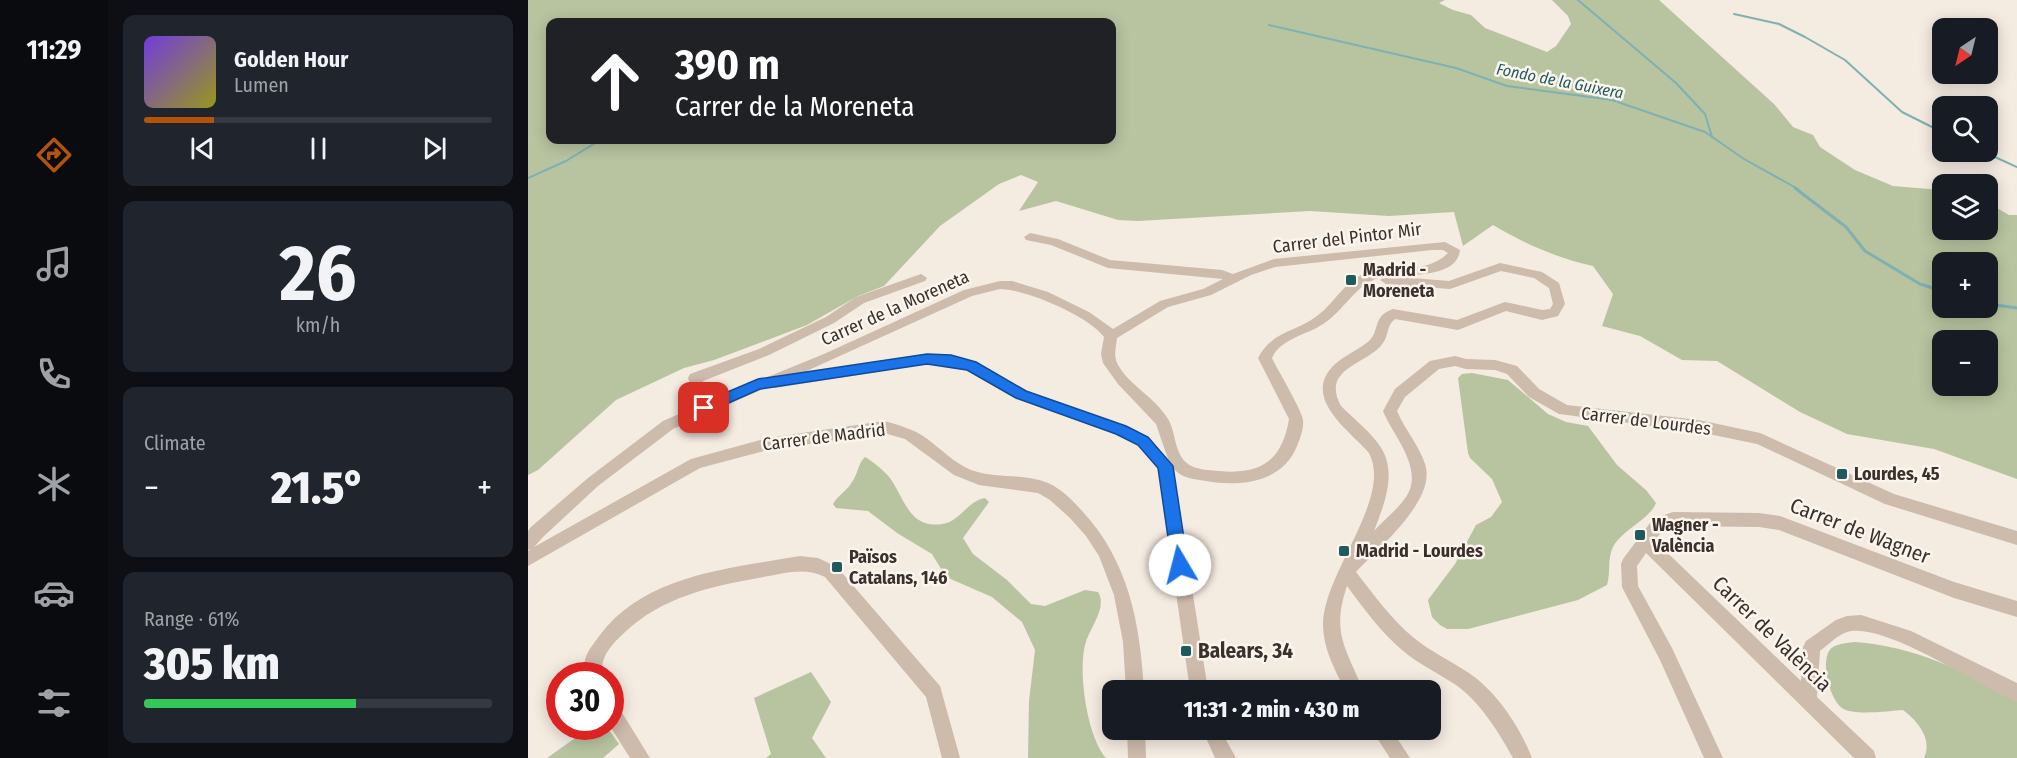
<!DOCTYPE html>
<meta charset="utf-8">
<style>
body{margin:0;font-family:"Fira Sans Condensed",sans-serif;background:#20242c;color:#f1f3f6;height:100vh;display:flex;flex-direction:column;font-size:22px;white-space:nowrap}
*{box-sizing:border-box;margin:0}
p{font-size:20px;color:#9ea1a6}
.icon{flex:none;width:33px;height:33px;fill:none;stroke:currentColor;stroke-width:2;stroke-linecap:round;stroke-linejoin:round}
.map{position:relative;flex:1;overflow:hidden}
.details{display:flex;flex-direction:column;gap:15px;padding:15px;background:#0d0f14;width:420px}
.details>*{flex:none}
.guide{position:absolute;left:18px;top:18px;width:570px;height:126px;border-radius:12px;box-shadow:0 3px 15px #0003;background:#202124;color:#fff;overflow:hidden}
.needle{width:39px;rotate:215deg}
.controls{position:absolute;left:1404px;top:18px;display:grid;gap:12px}
.controls a{display:grid;place-items:center;width:66px;height:66px;border-radius:12px;background:#171b24;box-shadow:0 3px 15px #0003;font-size:30px}
.speed{position:absolute;left:18px;top:662px;display:flex;gap:12px;font-size:30px;font-weight:700;text-align:center}
.speed>*{display:grid;place-content:center;width:78px;height:78px;border-radius:50%;background:#171b24;box-shadow:0 3px 15px #0003;line-height:1}
.speed .limit{border:9px solid #d22;background:#fff;color:#111}
.pin{position:absolute;display:grid;place-items:center;width:51px;height:51px;color:#fff;margin:-26px;border-radius:12px;box-shadow:0 3px 9px #0006}
.me{position:absolute;width:66px;margin:-33px;rotate:352deg;stroke-linejoin:round;filter:drop-shadow(0 0 4px #0008)}
.turn{display:flex;align-items:center;gap:21px;height:126px;padding:0 30px;font-size:27px}
.turn .icon{width:78px;height:78px;stroke-width:2.5}
.turn b{display:block;font-size:42px;line-height:51px}
.big{font-size:45px;font-weight:800;line-height:1.1}
.details .card{flex:1;display:flex;flex-direction:column;justify-content:center;gap:9px;min-width:0;padding:0 21px;border-radius:12px;background:#20242c}
.details .dial{align-items:center;gap:0}
.dial b{font-size:78px;line-height:1}
.song{display:flex;align-items:center;gap:18px}
.cover{width:72px;height:72px;border-radius:9px;background:linear-gradient(135deg,hsl(260 70% 55%),hsl(60 70% 35%))}
.played{height:6px;border-radius:3px;background:linear-gradient(90deg,#b45309 20%,#363941 20%)}
.keys{display:flex;justify-content:space-around;direction:ltr}
.heat{display:flex;justify-content:space-between;align-items:center;font-size:33px;direction:ltr}
.charge{height:9px;border-radius:4px;background:linear-gradient(90deg,#34c759 61%,#363941 0)}
.trip{position:absolute;left:574px;top:680px;width:339px;height:60px;border-radius:12px;background:#171b24;box-shadow:0 3px 15px #0003;font-weight:800;line-height:60px;text-align:center}
main{display:flex;flex:1;min-height:0}
.tab-bar{display:flex;flex-direction:column;width:108px;justify-content:space-around;align-items:center;background:#090b0e;color:#9ea1a6}
.tab-bar .icon{width:42px;height:42px}
.tab-bar .on{color:#b45309}
.tab-bar b{font-size:27px;color:#f1f3f6}
.map>svg:first-child{display:block}
</style>
<main>
<nav class="tab-bar">
<b>11:29</b>
<svg class="icon on" aria-label="directions" viewBox="0 0 24 24"><path d="M12 3l9 9-9 9-9-9zM9 14v-3h6M13 9l2 2-2 2"/></svg>
<svg class="icon" aria-label="music" viewBox="0 0 24 24"><path d="M9 18V5l10-2v13"/><circle cx="6" cy="18" r="3"/><circle cx="16" cy="16" r="3"/></svg>
<svg class="icon" aria-label="phone" viewBox="0 0 24 24"><path d="M5 4h4l2 5-3 2q2 4 5 5l2-3 5 2v4C11 20 4 13 5 4z"/></svg>
<svg class="icon" aria-label="climate" viewBox="0 0 24 24"><path d="M12 3v18M4 7l16 10M4 17L20 7"/></svg>
<svg class="icon" aria-label="car" viewBox="0 0 24 24"><path d="M5 17H2v-5l4-1 3-4h7l3 4 3 1v5h-3M9 17h6M6 11h13"/><circle cx="7" cy="17" r="2"/><circle cx="17" cy="17" r="2"/></svg>
<svg class="icon" aria-label="filters" viewBox="0 0 24 24"><path d="M4 7h16M4 17h16"/><circle cx="9" cy="7" r="2"/><circle cx="15" cy="17" r="2"/></svg>
</nav>
<section class="details">
<div class="card">
<div class="song"><i class="cover"></i><div><b>Golden Hour</b><p>Lumen</p></div></div>
<div class="played"></div>
<div class="keys"><svg class="icon" aria-label="previous" viewBox="0 0 24 24"><path d="M18 5L8 12l10 7zM5 5v14"/></svg><svg class="icon" aria-label="pause" viewBox="0 0 24 24"><path d="M8 5v14M16 5v14"/></svg><svg class="icon" aria-label="next" viewBox="0 0 24 24"><path d="M6 5l10 7-10 7zM19 5v14"/></svg></div>
</div>
<div class="card dial"><b>26</b><p>km/h</p></div>
<div class="card"><p>Climate</p>
<div class="heat"><a>−</a><b class="big">21.5°</b><a>+</a></div>
</div>
<div class="card"><p>Range · 61%</p><b class="big">305 km</b><div class="charge"></div></div>
</section>
<div class="map">
<svg width="1489" height="758" viewBox="0 0 1489 758">
<rect width="100%" height="100%" fill="#f4ebe1"/>
<!-- green -->
<g fill="#b8c4a0" fill-rule="evenodd">
<path d="M0 0H917L911 3 925 10 943 15 957 28 1019 52 1028 46 1043 24 1040 16 1024 0H1131L1246 104 1265 127 1285 135 1292 147 1327 170 1365 186 1414 190V230H1460V203L1481 215H1489V479L1406 449 1319 434 1272 412 1189 361 1154 360 1112 336 1074 326 1085 294 1065 266C1029 258 997 244 965 225L935 246 926 212 861 216 782 211 610 221 590 220 528 201 491 211 510 182 493 175 471 184 412 226 356 286 330 296 279 325 186 360 156 368 88 400 10 470 0 475ZM22 22H584V140H22ZM1414 262H1460V308H1414ZM1414 340H1460V386H1414Z"/>
<path d="M944 373 980 380 1020 414 1038 422 1060 426 1089 465 1118 490 1128 503C1122 519 1095 529 1085 547 1079 559 1083 572 1079 585L1050 600 940 629H919L912 625 904 617 900 600 927 564 948 525 963 517 974 502 964 479 942 458 940 453 930 378 934 374Z"/>
<path d="M337 457C346 462 356 471 362 478 377 499 381 529 414 524 432 522 439 501 457 498L461 502 435 538 445 554 479 580 503 604 517 606 557 590 570 592C580 608 561 628 557 645 550 672 559 737 578 758H500L501 701 507 650 494 622 464 597 418 577 404 554 369 533 340 511 308 508 305 504C310 495 319 491 324 482 330 474 330 463 337 457Z"/>
<path d="M1327 642C1386 646 1437 672 1489 698V758H1396C1405 740 1390 721 1375 710 1361 711 1325 716 1314 708 1302 699 1293 665 1301 651 1306 643 1320 643 1327 642Z"/>
<path d="M283 672 303 702 284 738 298 758H238L243 754 226 698Z"/>
<path d="M64 726H78L91 744 75 758H19Z"/>
</g>
<g fill="none" stroke-linecap="round" stroke-linejoin="round">
<!-- stream-far1 -->
<g stroke="#7fb0b2" stroke-width="2">
<path d="M1050 0 1148 83 1177 114 1184 137"/>
<path d="M1206 14 1251 24 1277 37 1317 60 1374 112 1414 132"/>
<path d="M741 25 928 68 979 86 1084 100 1177 132 1216 159 1270 189"/>
<path d="M1456 152 1489 167"/>
<path d="M0 178 38 161 72 140"/>
</g>
<!-- stream -->
<g stroke="#7fb0b2" stroke-width="3">
<path d="M1267 188 1318 227 1337 251 1392 284 1414 291"/>
<path d="M1460 304 1489 308"/>
</g>
<!-- minor -->
<g fill="#cdbbac" fill-rule="evenodd">
<path d="M502 233 530 239 582 260 694 270 705 274 746 259 917 242 932 250C929 279 879 274 860 276L921 281 972 263 1014 272 1031 283 1037 304 1030 316 1014 320 978 311 930 330 867 319C858 326 861 335 855 343 840 365 792 367 813 406 825 418 839 429 849 442 871 469 857 502 846 531 856 520 870 509 878 497 897 469 865 436 855 411L867 389 902 361 927 356 938 359 967 360 989 366 1011 389 1039 405 1171 420 1232 433 1366 494 1489 531V545L1357 504 1229 444 1171 432 1031 414 1001 397 979 374 967 370 938 369 927 366 911 369 877 397 869 411C877 430 891 445 897 464 909 500 851 547 828 572 846 595 863 619 886 638 903 652 923 661 941 673 969 692 992 727 1004 758H985C970 731 953 703 928 685 910 673 890 664 874 650 852 631 836 609 819 586 803 633 818 648 835 690H817C807 670 795 648 795 625 795 573 865 499 841 453 821 430 773 398 806 365 817 355 830 350 841 341 852 331 844 316 865 309L929 320 977 302 1014 310 1022 309 1025 304 1021 288 1006 278 973 271 922 289 858 284 852 280 857 276C825 283 817 313 790 327 774 336 752 340 744 358 749 369 774 410 775 420 776 428 772 439 769 446 754 483 712 487 678 481 665 479 653 478 645 468L680 690H662L630 468 610 445 588 434 488 399 440 371 399 364 247 388 242 386 235 389 145 429 70 486 15 537 6 547 163 459 240 438 356 421C371 425 385 429 398 438 413 449 426 463 443 470 468 479 495 473 520 483 534 489 545 501 555 512 601 562 612 624 616 690H598L595 642 586 595 571 556 558 536 542 518 522 500 510 493 451 485 426 475 377 439 356 433 240 450 172 468 0 566V551L3 549 0 550V531L3 527 60 478 135 421 169 406 160 378 162 374 231 349 298 317 328 297 393 274 399 278 397 281 336 303 306 323 241 355 175 381 181 401 296 354 436 290 472 281H484L520 292 561 312 585 329 632 301 675 289 695 279 580 268 523 245 498 240 496 237ZM904 250H915L920 253C896 276 871 262 841 272 817 279 808 302 789 316 767 333 745 330 730 358L761 419C754 461 733 475 691 471 681 470 668 470 660 464 646 454 648 432 640 419 627 397 602 386 590 365 585 356 588 348 589 338L640 307 683 295 723 275 747 267ZM472 289C497 289 561 316 576 337L573 354 575 363 590 384 628 424 640 459 620 437 598 426 498 391 443 361 399 354 272 374 444 296Z"/>
<path d="M1145 512 1231 513 1252 516 1426 582 1489 601V617L1426 598 1251 530 1231 527 1145 526 1135 529 1127 541 1273 681 1275 647 1278 641 1308 620 1319 616 1333 615 1383 631 1489 683V702C1452 687 1356 621 1319 632 1309 635 1300 645 1292 651L1289 697 1346 751 1348 758H1326L1118 553 1109 566 1110 586 1144 648 1195 758H1176L1132 660 1094 587 1093 564 1095 559 1125 519Z"/>
<path d="M272 556 290 558 309 567 412 686 432 758H414L398 697 297 577C276 566 253 574 230 578 181 587 134 597 96 633 83 645 72 657 74 675H56C55 655 61 650 72 635 117 574 204 568 272 556Z"/>
<path d="M82 700 88 703 122 758H102L82 726Z"/>
<path d="M599 729H617L618 758H600Z"/>
<path d="M674 729H692L708 758H687Z"/>
<path d="M843 729H863L882 758H862Z"/>
</g>
</g>
<!-- route -->
<path fill="#1a73e8" stroke="#114b97" stroke-width="1.5" d="M399 354 423 355 448 362 498 391 598 426 620 437 645 466 660 565 658 570 652 573 646 570 644 565 630 468 610 445 588 434 488 398 439 370 399 364 232 389 176 414 168 408 171 404 230 379Z"/>
<!-- markers -->
<g fill="#1f5a5e" stroke="#fbf5ee" stroke-width="2">
<rect x="817" y="274" width="12" height="12" rx="3"/>
<rect x="1308" y="468" width="12" height="12" rx="3"/>
<rect x="1106" y="529" width="12" height="12" rx="3"/>
<rect x="810" y="545" width="12" height="12" rx="3"/>
<rect x="303" y="561" width="12" height="12" rx="3"/>
<rect x="652" y="645" width="12" height="12" rx="3"/>
</g>
<g text-anchor="middle" dominant-baseline="central" stroke-width="5" stroke-linejoin="round" paint-order="stroke">
<!-- far-water labels -->
<g font-size="16" font-style="italic" fill="#1f5a5e" stroke="#fbf5ee">
<text transform="translate(1032 81) rotate(11)">Fondo de la Guixera</text>
</g>
<!-- street labels -->
<g font-size="18" fill="#3b302b" stroke="#fbf5ee">
<text transform="translate(819 238) rotate(-7)">Carrer del Pintor Mir</text>
<text transform="translate(367 308) rotate(-24)">Carrer de la Moreneta</text>
<text transform="translate(1118 421) rotate(7)">Carrer de Lourdes</text>
<text transform="translate(296 437) rotate(-7)">Carrer de Madrid</text>
</g>
<!-- poi labels -->
<g font-size="18" font-weight="bold" fill="#3b302b" stroke="#fbf5ee" text-anchor="start">
<text x="835" y="270">Madrid -<tspan x="835" dy="21">Moreneta</tspan></text>
<text x="1326" y="474">Lourdes, 45</text>
<text x="1124" y="525">Wagner -<tspan x="1124" dy="21">València</tspan></text>
<text x="828" y="551">Madrid - Lourdes</text>
<text x="321" y="557">Països<tspan x="321" dy="21">Catalans, 146</tspan></text>
</g>
<!-- near-street labels -->
<g font-size="21" fill="#3b302b" stroke="#fbf5ee">
<text transform="translate(1332 531) rotate(21)">Carrer de Wagner</text>
<text transform="translate(1244 634) rotate(44)">Carrer de València</text>
</g>
<!-- near-poi labels -->
<g font-size="21" font-weight="bold" fill="#3b302b" stroke="#fbf5ee" text-anchor="start">
<text x="670" y="651">Balears, 34</text>
</g>
</g>
</svg>
<div class="controls">
<a><svg class="needle" viewBox="-14 -14 28 28"><path d="M0-13l5 13h-10z" fill="#e53935"/><path d="M0 13l5-13h-10z" fill="#9ea1a6"/></svg></a>
<a><svg class="icon" aria-label="search" viewBox="0 0 24 24"><circle cx="10" cy="10" r="6"/><path d="M15 15l6 6"/></svg></a>
<a><svg class="icon" aria-label="layers" viewBox="0 0 24 24"><path d="M12 4l9 5-9 5-9-5zM3 14l9 5 9-5"/></svg></a>
<a>+</a>
<a>−</a>
</div>
<div class="speed"><div class="limit">30</div></div>
<div class="pin" style="left:176px;top:408px;background:#d93025"><svg class="icon" aria-label="arrive" viewBox="0 0 24 24"><path d="M6 21V4h12l-3 4 3 4H6"/></svg></div>
<svg class="me" style="left:652px;top:565px" viewBox="-20 -20 40 40"><circle r="19" fill="#fff"/><path d="M0-13L10 11 0 6-10 11z" fill="#1a73e8"/></svg>
<div class="trip">11:31 · 2 min · 430 m</div>
<div class="guide">
<div class="turn"><svg class="icon" aria-label="ahead" viewBox="0 0 24 24"><path d="M12 20V5M6 11l6-6 6 6"/></svg><div><b>390 m</b>Carrer de la Moreneta</div></div>
</div>
</div>
</main>
